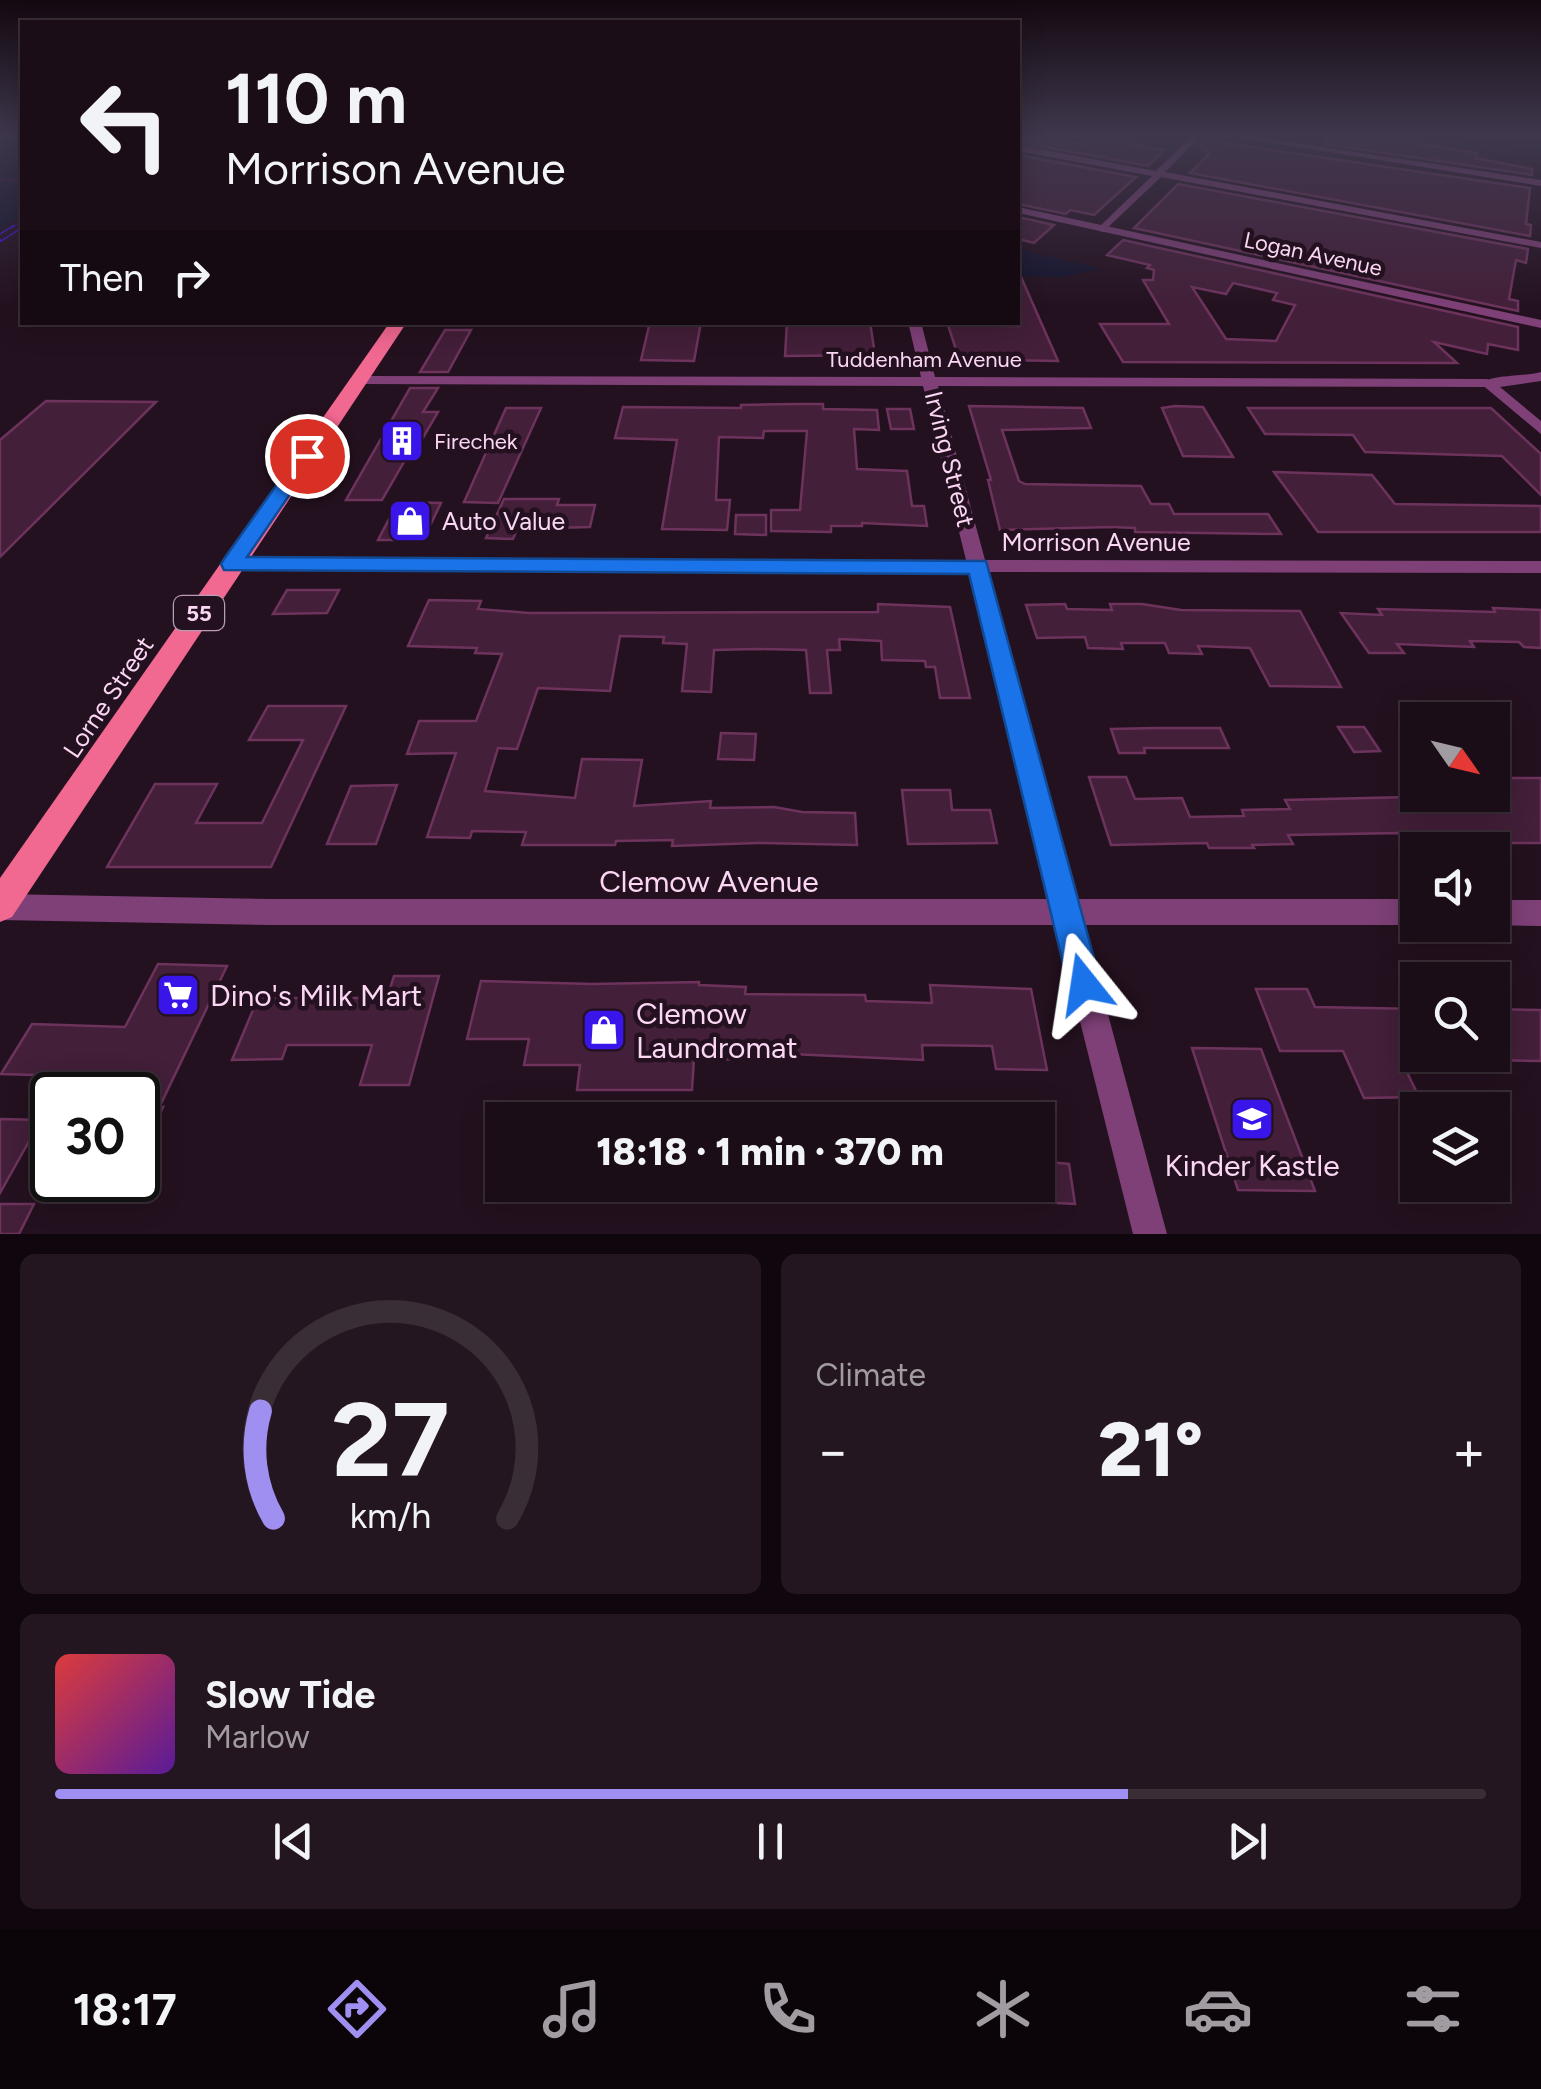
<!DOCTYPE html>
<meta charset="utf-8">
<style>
body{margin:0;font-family:Figtree,sans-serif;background:#241620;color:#f1f3f6;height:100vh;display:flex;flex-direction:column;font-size:38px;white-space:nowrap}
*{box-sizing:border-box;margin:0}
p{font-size:32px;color:#a09ca1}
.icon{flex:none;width:55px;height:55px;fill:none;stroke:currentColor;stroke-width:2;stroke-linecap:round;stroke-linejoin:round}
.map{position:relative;height:1234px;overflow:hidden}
.details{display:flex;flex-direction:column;gap:20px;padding:20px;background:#0f070d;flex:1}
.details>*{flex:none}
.hud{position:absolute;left:20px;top:20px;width:1000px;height:305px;border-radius:0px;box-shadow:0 5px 25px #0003,0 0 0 2px #392d36;background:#1b0d17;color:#f1f3f6;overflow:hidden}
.needle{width:65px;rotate:124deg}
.fabs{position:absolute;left:1400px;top:702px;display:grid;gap:20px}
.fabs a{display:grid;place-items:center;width:110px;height:110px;border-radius:0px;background:#1b0d17;box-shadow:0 5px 25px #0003,0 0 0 2px #392d36;font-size:50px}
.speed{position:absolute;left:30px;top:1072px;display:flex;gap:20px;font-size:50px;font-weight:700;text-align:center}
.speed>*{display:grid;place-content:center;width:130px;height:130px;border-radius:50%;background:#1b0d17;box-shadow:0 5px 25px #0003,0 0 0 2px #392d36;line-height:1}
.speed .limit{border:5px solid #111;border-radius:15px;background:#fff;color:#111}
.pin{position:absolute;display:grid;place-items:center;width:85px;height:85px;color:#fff;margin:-42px;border:5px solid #fff;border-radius:50%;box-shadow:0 2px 10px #0007}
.me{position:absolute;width:110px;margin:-55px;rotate:345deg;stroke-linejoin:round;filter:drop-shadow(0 0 8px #0008)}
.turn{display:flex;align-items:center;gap:35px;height:210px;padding:0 40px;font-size:45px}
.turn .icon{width:130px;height:130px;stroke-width:2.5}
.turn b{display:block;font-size:70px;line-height:85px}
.then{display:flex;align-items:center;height:95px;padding:0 40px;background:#0003;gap:20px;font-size:38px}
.big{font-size:75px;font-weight:800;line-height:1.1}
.details .card{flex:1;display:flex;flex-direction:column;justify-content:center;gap:15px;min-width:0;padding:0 35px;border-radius:15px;background:#241620}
.details .dial{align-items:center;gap:0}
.dial svg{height:260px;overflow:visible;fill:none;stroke:#392d36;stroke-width:7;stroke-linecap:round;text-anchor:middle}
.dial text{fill:#f1f3f6;stroke:none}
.song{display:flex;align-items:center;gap:30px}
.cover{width:120px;height:120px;border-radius:15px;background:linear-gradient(135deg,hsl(0 70% 55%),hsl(270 70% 35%))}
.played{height:10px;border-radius:5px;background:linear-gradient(90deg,#9f8ff0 75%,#392d36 75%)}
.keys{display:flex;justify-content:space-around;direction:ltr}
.heat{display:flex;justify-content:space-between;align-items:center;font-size:55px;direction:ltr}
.details .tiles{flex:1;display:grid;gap:20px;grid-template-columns:1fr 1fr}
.card:last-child{grid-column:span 2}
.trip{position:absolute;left:485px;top:1102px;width:570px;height:100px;border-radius:0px;background:#1b0d17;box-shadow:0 5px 25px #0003,0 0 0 2px #392d36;font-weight:800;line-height:100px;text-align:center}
.menu{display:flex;height:160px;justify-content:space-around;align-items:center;background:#0b0509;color:#a09ca1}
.menu .icon{width:70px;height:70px}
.menu .active{color:#9f8ff0}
.menu b{font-size:45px;color:#f1f3f6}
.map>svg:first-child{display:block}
</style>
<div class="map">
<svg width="1541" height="1234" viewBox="0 0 1541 1234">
<rect width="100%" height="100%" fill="#24111f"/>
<!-- green -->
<g fill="#15142d">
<path d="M0 136H22V216L0 230Z"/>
<path d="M1420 136H1541V153Z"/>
<path d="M1018 249 1102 269 1061 277 1018 276Z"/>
</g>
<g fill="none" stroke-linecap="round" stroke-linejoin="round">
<!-- stream -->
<g stroke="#310f3f" stroke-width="4">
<path d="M1080 149 1096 136"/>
<path d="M0 180 22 181"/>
</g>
</g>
<!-- building -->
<g fill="#431f39" stroke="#6d335d" stroke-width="2.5" fill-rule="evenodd">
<path d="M1018 136 1086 145 1096 138 1164 150 1148 166 1018 142Z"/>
<path d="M1328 137 1374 143 1377 137 1477 153 1475 158 1532 169V175L1324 144Z"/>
<path d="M1203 140 1530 188 1526 224 1531 225 1530 236 1190 173 1209 154 1199 144Z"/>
<path d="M1018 155 1136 177 1094 215 1070 210 1066 214 1018 204Z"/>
<path d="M1178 184 1528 249 1526 263 1516 260 1509 299 1518 301V311L1134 228Z"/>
<path d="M1018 217 1054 225 1034 243 1018 239Z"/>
<path d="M1123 240 1518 327V350L1488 344 1487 354 1434 342 1457 363 1123 362 1100 324H1169L1143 280H1153L1154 270 1147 268 1150 265 1107 255ZM1233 283 1277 293 1273 300 1295 305 1276 341 1226 339 1192 287 1226 294Z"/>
<path d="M1018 270 1058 361 959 359 948 325 1018 326Z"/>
<path d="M650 322H701L694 361 641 360Z"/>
<path d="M787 322H870L875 355 785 356Z"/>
<path d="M445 330H471L448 372H420Z"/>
<path d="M410 388H438L423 412H438L417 448H412L382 500H346Z"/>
<path d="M46 401 156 402 0 557V440Z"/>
<path d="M796 404H823V409L877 410 879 430 854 429 857 469 907 471 912 506H924L927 526 862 523V526H831V532L771 531V510H800L807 431H764L763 438 719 437 716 500H730L727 530 662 529 677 440 615 438 623 407 741 408V405Z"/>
<path d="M969 406 1083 408 1091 428 1002 430 1019 481 1025 484 1141 486 1151 504H1169L1174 514H1268L1281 534 1135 532V528L1111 527 1000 530 988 480H991Z"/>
<path d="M1175 406 1203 407 1233 457 1183 456 1162 408Z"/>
<path d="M506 408H541L498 503 464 502Z"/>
<path d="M1248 408H1491L1541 454V495L1502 456 1365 452 1353 435 1265 434Z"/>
<path d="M887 409H910L914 429H891Z"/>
<path d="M1274 472 1372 475 1395 504 1541 506V532H1318Z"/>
<path d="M504 499H559L557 505H595L590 527 517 529 513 539 486 538Z"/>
<path d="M398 502 441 503 423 540H378Z"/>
<path d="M736 515H766V535L735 534Z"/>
<path d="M287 590H339L327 613 273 614Z"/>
<path d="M429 600 481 601 478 609 529 613 878 612V604L950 607 970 698H940L935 667H926L925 661 882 660 881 641 839 639 840 650H827L831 693H810L806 650 756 649 714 650 711 692 682 691 687 644 663 643 664 637 620 636 610 691 538 688 517 749 498 748 485 791 575 798 582 759 642 760 634 806 711 801 710 808 774 807 802 812 855 813 857 845 758 843 672 846 673 840 616 841 615 845H522L526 832 472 831 470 838 427 837 456 753 407 754 419 721H476L502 654 475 653 477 648 408 646Z"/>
<path d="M1065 604 1067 609 1112 610 1110 604H1142L1181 610 1300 611 1341 687 1270 686 1250 648 1198 646 1202 654 1169 653 1165 643H1121L1123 649 1088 648 1085 637 1037 638 1026 605Z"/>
<path d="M1493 608 1541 610V648L1524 647 1519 642 1470 641 1474 647 1397 644 1404 653H1369L1341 613 1382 615 1378 609 1495 612Z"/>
<path d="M268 706H346L271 867H107L155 784H217L196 823H262L303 740H249Z"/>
<path d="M1338 727H1364L1380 751 1354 752Z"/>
<path d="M1155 728H1220L1229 748H1144L1145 753H1119L1111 729Z"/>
<path d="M721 733 756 734 754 760 718 759Z"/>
<path d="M1089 777H1126L1135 799 1182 798 1190 817 1244 816 1242 810 1290 809 1285 800 1492 795V778H1541V843H1406L1400 833 1288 835 1293 844 1252 845 1254 848H1209L1207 843 1111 845Z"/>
<path d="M397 785 376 844H327L351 786Z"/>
<path d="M902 790H950L952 810H990L997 843 908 844Z"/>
<path d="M158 964 227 966 159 1108 163 1107 138 1168V1078L1 1074 32 1024 125 1027Z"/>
<path d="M394 976H439L409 1085H360L372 1045H287L282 1059 232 1060 258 998H387Z"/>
<path d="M481 981 592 984 699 982V985L746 987 745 994 865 995 866 1001 932 1003 930 985 1031 989 1047 1070 996 1069 992 1046 922 1045 923 1060 743 1052 742 1060 694 1058 692 1090H577L580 1065H524L529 1039H467Z"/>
<path d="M1256 989H1307L1315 1007 1418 1009V1065L1404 1066 1419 1097 1364 1098 1343 1051H1280Z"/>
<path d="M1492 1009 1541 1010V1061L1492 1060Z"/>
<path d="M1192 1048 1261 1049 1315 1191 1238 1190Z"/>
<path d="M0 1119 41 1120 0 1193Z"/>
<path d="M1038 1161 1069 1164 1075 1204 1038 1202Z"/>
<path d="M0 1204H34L19 1234H0Z"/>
</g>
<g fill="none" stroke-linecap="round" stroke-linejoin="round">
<!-- minor -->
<g fill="#7e4077" fill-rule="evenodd">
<path d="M1192 136H1201L1165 172 1541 242V248L1161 177 1103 232 1099 231V227L1152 176 1018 151V145L1156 171Z"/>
<path d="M1230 136H1249L1541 180V186Z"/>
<path d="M908 322H921L935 377 1487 379 1494 383 1487 387 938 386 985 560 1541 561V573L988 572 1077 899H1418V925H1084L1167 1234H1133L1056 925H269L0 920V894L269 899H1050L969 572 232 571 223 565 232 559 966 560 923 386 360 384 353 380 360 376 921 377Z"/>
<path d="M1492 900H1541V926L1490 925H1492Z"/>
</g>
<!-- tertiary -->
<g fill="#7e4077" fill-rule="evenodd">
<path d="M1018 207 1541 320V328L1018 213Z"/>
<path d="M1541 372V381L1500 387 1541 421V434L1480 383C1496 374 1522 377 1541 372Z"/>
</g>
<!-- primary -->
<path fill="#f16891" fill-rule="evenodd" d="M390 322H407L12 917 0 922V878Z"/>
<defs>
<path id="rail-far1" d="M10 232 22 224"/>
<path id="rail" d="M0 238 14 229"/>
</defs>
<!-- rail-far1 casing -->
<use href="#rail-far1" stroke="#3a15e9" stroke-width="5"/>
<!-- rail casing -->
<use href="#rail" stroke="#3a15e9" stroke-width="8"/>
<!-- rail-far1 -->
<use href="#rail-far1" stroke="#24111f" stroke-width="4" stroke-dasharray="11" stroke-linecap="butt"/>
<!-- rail -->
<use href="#rail" stroke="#24111f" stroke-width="5" stroke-dasharray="14" stroke-linecap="butt"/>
</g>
<!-- sky -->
<linearGradient id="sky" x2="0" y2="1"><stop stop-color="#140911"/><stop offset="0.44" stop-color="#3f384d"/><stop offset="1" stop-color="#3f384d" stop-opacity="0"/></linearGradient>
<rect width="1541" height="308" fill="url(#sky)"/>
<!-- route -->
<path fill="#1a73e8" stroke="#114b97" stroke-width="2.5" d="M307 450 316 456 247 557 986 561 1101 984 1096 996 1084 1001 1073 996 1068 984 969 574 224 570 221 564 224 559 300 452Z"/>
<!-- icons -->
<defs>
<symbol id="building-square" viewBox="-11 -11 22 22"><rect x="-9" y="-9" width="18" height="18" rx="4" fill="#3a15e9" stroke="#24111f"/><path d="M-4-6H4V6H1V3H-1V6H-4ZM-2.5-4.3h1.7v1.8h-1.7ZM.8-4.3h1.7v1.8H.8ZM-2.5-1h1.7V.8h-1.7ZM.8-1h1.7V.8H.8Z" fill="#fff"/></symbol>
<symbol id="shop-square" viewBox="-11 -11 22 22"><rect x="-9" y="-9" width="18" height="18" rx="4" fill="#3a15e9" stroke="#24111f"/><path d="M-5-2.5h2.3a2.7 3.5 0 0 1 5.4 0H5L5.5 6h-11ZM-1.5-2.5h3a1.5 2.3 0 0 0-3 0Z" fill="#fff"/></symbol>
<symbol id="supermarket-square" viewBox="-11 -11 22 22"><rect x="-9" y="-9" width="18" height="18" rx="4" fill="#3a15e9" stroke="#24111f"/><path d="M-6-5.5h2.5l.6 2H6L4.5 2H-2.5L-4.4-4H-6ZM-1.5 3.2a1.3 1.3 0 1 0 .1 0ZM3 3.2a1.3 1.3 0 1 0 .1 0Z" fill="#fff"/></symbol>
<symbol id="school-square" viewBox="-11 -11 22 22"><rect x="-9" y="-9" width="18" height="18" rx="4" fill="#3a15e9" stroke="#24111f"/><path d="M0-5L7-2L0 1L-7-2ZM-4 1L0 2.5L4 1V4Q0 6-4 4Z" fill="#fff"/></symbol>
</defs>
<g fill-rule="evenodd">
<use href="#building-square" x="377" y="416" width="50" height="50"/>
<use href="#shop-square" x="385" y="496" width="50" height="50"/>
<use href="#supermarket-square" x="153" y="970" width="50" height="50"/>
<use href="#shop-square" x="579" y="1005" width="50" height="50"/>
<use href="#school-square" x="1227" y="1094" width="50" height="50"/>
</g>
<g text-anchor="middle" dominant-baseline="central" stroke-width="9" stroke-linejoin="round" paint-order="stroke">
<!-- far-street labels -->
<g font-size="22" fill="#fbd7f4" stroke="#24111f">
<text transform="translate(1313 254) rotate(12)">Logan Avenue</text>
<text x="924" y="359">Tuddenham Avenue</text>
</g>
<!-- far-poi labels -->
<g font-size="22" fill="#fbd7f4" stroke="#24111f" text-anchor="start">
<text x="434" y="441">Firechek</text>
</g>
<!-- shield labels -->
<rect fill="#24111f" stroke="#ba9cb4" stroke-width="2.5" x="174" y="596" width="50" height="34" rx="8"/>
<g font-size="22" font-weight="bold" fill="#fbd7f4">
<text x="199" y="613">55</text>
</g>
<!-- street labels -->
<g font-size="25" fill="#fbd7f4" stroke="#24111f">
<text transform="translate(950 459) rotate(76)">Irving Street</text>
<text x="1096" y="542">Morrison Avenue</text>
<text transform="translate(108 697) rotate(-56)">Lorne Street</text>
</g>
<!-- poi labels -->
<g font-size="25" fill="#fbd7f4" stroke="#24111f" text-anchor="start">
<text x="442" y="521">Auto Value</text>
</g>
<!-- near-street labels -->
<g font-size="30" fill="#fbd7f4" stroke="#24111f">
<text x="709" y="881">Clemow Avenue</text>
</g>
<!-- near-poi labels -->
<g font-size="30" fill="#fbd7f4" stroke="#24111f" text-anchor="start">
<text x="210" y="995">Dino's Milk Mart</text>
<text x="636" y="1013">Clemow<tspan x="636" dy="34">Laundromat</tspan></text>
<text x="1252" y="1165" text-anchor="middle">Kinder Kastle</text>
</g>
</g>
</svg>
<div class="fabs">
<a><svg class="needle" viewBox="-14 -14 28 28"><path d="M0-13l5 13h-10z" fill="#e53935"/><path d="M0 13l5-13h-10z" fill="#a09ca1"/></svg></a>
<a><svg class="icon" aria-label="sound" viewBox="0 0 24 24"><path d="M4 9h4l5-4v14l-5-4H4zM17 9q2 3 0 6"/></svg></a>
<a><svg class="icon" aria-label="search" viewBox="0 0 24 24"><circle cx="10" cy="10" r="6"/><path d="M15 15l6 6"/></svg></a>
<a><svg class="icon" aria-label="layers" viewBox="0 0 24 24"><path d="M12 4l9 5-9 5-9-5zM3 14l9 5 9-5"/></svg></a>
</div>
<div class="speed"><div class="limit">30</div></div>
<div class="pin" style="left:307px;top:456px;background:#d93025"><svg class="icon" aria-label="arrive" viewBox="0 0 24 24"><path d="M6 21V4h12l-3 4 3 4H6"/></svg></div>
<svg class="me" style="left:1084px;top:984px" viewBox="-20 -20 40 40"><path d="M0-17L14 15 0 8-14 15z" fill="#1a73e8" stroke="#fff" stroke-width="4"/></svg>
<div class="trip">18:18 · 1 min · 370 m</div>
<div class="hud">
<div class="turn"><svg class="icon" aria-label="left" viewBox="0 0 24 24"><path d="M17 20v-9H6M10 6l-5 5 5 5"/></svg><div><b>110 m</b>Morrison Avenue</div></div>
<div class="then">Then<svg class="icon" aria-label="right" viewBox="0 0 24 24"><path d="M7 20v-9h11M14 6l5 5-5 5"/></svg></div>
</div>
</div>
<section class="details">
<div class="tiles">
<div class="card dial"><svg viewBox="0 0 100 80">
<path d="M14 69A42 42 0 1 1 86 69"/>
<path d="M14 69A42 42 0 0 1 10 36" stroke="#9f8ff0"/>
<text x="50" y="56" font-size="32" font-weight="700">27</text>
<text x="50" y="72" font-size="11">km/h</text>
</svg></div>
<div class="card"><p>Climate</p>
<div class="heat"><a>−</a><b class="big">21°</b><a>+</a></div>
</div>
<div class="card">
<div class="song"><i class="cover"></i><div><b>Slow Tide</b><p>Marlow</p></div></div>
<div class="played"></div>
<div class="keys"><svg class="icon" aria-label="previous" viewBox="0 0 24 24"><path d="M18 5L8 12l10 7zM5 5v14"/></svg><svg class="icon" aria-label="pause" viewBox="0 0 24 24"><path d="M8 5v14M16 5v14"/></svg><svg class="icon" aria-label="next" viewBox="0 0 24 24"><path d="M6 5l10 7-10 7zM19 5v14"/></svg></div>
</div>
</div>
</section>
<nav class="menu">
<b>18:17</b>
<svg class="icon active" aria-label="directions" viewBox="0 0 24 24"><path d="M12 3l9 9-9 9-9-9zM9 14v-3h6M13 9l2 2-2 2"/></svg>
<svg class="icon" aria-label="music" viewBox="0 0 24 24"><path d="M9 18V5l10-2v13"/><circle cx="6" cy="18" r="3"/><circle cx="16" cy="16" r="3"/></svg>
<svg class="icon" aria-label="phone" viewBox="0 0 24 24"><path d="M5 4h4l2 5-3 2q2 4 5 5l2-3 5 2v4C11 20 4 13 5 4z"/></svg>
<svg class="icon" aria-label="climate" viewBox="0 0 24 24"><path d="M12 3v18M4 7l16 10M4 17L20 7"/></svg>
<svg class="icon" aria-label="car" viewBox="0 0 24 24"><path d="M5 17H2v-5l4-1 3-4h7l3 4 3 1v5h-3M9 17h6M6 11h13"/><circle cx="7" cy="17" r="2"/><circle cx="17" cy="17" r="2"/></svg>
<svg class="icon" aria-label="filters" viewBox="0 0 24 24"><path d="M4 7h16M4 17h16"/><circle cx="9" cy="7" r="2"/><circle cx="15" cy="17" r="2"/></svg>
</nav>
